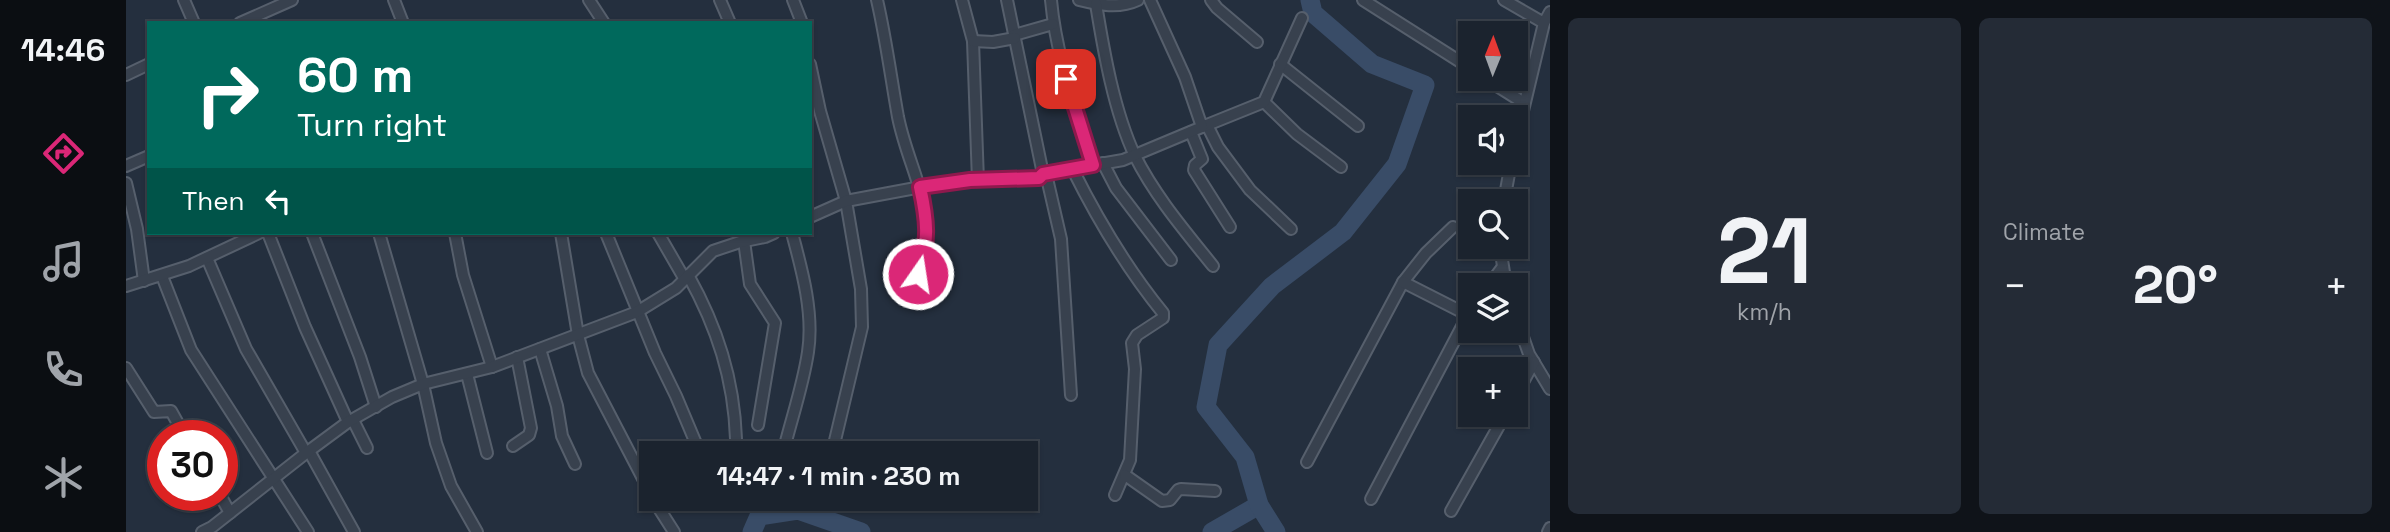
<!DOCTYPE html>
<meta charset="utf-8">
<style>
body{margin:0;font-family:"Space Grotesk",sans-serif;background:#242b36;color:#f1f3f6;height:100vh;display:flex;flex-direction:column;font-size:26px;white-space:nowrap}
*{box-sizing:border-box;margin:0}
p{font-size:23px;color:#a0a4aa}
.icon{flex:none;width:38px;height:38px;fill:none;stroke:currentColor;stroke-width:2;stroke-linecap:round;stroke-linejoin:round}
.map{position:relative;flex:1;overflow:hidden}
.details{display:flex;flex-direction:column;gap:18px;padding:18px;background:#0f1319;width:840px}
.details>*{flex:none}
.guide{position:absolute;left:21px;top:21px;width:665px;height:214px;border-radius:0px;box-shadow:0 2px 5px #0004,0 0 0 2px #39404a;background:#00695c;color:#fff;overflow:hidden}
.needle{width:46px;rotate:1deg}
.tools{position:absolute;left:1332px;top:21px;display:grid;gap:14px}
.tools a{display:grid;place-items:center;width:70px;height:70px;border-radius:0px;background:#1b232e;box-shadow:0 2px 5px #0004,0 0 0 2px #39404a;font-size:35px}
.speed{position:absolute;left:21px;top:420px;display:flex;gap:14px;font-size:35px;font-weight:700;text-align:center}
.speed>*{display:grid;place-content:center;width:91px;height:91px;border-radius:50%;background:#1b232e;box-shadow:0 2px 5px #0004,0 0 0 2px #39404a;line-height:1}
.speed .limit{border:10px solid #d22;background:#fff;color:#111}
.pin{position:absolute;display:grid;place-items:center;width:60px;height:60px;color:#fff;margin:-30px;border-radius:14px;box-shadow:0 4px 10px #0006}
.me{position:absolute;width:77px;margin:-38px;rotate:13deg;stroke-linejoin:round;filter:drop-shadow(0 0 5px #0008)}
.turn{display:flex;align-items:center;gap:24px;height:147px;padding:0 35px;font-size:32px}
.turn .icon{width:91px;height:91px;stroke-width:2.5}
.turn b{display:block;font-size:49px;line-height:60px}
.then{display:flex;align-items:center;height:66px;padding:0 35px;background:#0003;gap:14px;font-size:26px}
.big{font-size:52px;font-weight:700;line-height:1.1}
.details .card{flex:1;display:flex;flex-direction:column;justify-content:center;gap:10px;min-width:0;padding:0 24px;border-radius:10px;background:#242b36}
.details .dial{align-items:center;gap:0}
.dial b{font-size:91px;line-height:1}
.heat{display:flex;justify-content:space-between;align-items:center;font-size:38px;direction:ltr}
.details .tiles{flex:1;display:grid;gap:18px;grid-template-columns:repeat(2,1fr)}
.trip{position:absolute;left:513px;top:441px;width:399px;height:70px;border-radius:0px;background:#1b232e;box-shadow:0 2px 5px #0004,0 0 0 2px #39404a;font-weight:700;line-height:70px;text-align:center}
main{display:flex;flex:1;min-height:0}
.tabs{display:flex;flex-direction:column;width:126px;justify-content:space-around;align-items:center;background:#0b0e12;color:#a0a4aa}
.tabs .icon{width:49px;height:49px}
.tabs .on{color:#db2777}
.tabs b{font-size:32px;color:#f1f3f6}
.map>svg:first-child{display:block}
</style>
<main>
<nav class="tabs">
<b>14:46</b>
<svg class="icon on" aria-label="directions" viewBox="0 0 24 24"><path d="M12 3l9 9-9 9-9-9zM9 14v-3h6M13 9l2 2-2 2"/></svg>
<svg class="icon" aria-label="music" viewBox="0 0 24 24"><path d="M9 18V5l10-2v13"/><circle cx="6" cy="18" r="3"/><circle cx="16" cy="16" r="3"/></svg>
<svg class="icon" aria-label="phone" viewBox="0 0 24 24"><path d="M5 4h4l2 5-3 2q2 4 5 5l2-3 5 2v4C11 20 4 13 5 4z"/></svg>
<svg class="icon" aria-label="climate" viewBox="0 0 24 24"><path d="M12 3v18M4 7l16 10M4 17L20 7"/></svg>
</nav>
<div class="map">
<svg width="1424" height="532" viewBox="0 0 1424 532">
<rect width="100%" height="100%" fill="#242f3e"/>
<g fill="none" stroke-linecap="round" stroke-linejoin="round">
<!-- river -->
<g stroke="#394c67" stroke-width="19">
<path d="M626 532 633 516 672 510 735 532"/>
<path d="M1086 532 1133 505"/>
<path d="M1150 532 1133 505 1119 457 1080 407 1092 345 1146 286 1217 232 1271 164 1299 85 1246 64 1187 13 1184 0"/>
</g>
<defs>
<g id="minor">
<path d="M58 0 68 23"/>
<path d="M268 0 277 23"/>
<path d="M463 0 478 23"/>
<path d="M594 0 604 23"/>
<path d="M667 0 676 23"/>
<path d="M751 0C760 39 765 78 772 117 784 176 815 211 792 274"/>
<path d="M836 0 847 41 852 181"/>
<path d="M881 0 917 174"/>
<path d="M925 0C930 56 950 111 966 165"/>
<path d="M953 0C973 5 993 9 1012 0"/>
<path d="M1085 0 1091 8 1131 42"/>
<path d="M1237 0 1344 68"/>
<path d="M1378 0 1418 23"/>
<path d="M970 4C978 53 988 111 1009 156 1029 196 1059 231 1087 266"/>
<path d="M114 23 166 0"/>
<path d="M888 35 927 24"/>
<path d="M847 41 867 42 889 38"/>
<path d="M684 64 694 111 720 201 735 289 736 327 706 453"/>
<path d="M1154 64 1232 126"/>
<path d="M0 75 23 64"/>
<path d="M1360 79 1398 103"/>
<path d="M1138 102 1171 134 1215 167"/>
<path d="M1081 125 1092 147 1124 190 1165 229"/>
<path d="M1076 127 1138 102 1176 18"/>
<path d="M1065 132 1076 159 1069 165 1068 170 1104 227"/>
<path d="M1390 140 1418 23 1424 12"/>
<path d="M977 163 990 188 1045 260"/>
<path d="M0 166 23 156"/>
<path d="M947 170C972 220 1002 270 1037 313V318L1011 335 1006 343 1009 369 1004 460 989 495"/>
<path d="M920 174 935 239 945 395"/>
<path d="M0 183 11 229 18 281"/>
<path d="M1378 201 1385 163"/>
<path d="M684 217 720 201 795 187 844 180 913 178 917 174 997 160 1076 127 1059 77 1024 0"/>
<path d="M142 233 179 327 222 422"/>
<path d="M186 233 234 357 250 407"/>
<path d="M253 233 297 384 310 443 325 486 351 532"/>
<path d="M329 233 337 275 366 367"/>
<path d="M435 233 452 335 462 373 525 494"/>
<path d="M480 233 529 353 550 396 574 453"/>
<path d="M532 233 558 278"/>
<path d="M618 241 624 284 649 323 632 425"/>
<path d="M1374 247 1380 285"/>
<path d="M81 258 120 349 180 453"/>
<path d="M562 275C591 327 608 379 610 439"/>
<path d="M36 276 65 350 182 532"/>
<path d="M1363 285 1376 268"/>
<path d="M0 286 63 266 133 233"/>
<path d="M1390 317 1403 354 1424 389"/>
<path d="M414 349 431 406 436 436 449 464"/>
<path d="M0 368 28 412 45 411 59 436"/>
<path d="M341 374 361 453"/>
<path d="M1390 395 1408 362"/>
<path d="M227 420 241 448"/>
<path d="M387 446 403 435 405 428 391 357"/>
<path d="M183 451 228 532"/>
<path d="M657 453C665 420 677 386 682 352 688 313 676 270 666 233"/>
<path d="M1181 462 1277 282 1300 253 1327 227"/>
<path d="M999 475 1036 501 1044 500 1052 490 1055 489 1089 491"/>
<path d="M94 495 104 513"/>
<path d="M527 499 548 532"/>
<path d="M1245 499 1342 315 1277 282"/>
<path d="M1325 511 1379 415"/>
<path d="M76 532 86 527 180 453 222 422 266 397 297 384 366 367 511 312 550 288 587 251 614 242 639 237 648 233"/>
<path d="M1422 532 1424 528"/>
</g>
</defs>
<!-- minor casing -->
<use href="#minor" stroke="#565f6c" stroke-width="14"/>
<!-- minor -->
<use href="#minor" stroke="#38414e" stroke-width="10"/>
</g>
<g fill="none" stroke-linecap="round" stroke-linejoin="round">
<defs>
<path id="route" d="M792 274C804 242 801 219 794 187L844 180 913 178 917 174 967 165 940 79"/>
</defs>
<!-- route casing -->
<use href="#route" stroke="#8e194d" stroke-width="18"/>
<!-- route -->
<use href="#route" stroke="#db2777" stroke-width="12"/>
</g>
</svg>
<div class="tools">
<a><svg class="needle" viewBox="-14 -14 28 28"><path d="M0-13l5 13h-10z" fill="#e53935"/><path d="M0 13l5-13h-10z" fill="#a0a4aa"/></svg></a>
<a><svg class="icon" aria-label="sound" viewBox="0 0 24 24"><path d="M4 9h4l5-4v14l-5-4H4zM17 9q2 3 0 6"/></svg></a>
<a><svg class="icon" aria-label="search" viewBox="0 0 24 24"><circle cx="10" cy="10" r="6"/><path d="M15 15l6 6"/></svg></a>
<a><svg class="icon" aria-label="layers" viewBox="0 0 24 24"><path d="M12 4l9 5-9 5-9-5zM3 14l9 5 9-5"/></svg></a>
<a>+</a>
</div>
<div class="speed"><div class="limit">30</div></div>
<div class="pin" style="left:940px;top:79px;background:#d93025"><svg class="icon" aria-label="arrive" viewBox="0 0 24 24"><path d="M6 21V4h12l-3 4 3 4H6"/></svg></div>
<svg class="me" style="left:792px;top:274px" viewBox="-20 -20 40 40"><circle r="17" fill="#db2777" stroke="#fff" stroke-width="3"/><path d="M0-11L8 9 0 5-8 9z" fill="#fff"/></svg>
<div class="trip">14:47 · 1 min · 230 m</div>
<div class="guide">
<div class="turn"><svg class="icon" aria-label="right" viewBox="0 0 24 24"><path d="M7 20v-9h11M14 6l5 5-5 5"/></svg><div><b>60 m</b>Turn right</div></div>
<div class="then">Then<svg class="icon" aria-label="left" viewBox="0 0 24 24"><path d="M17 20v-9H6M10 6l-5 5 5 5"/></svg></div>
</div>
</div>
<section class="details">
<div class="tiles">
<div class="card dial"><b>21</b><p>km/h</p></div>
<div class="card"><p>Climate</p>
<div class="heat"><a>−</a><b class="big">20°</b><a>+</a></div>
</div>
</div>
</section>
</main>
